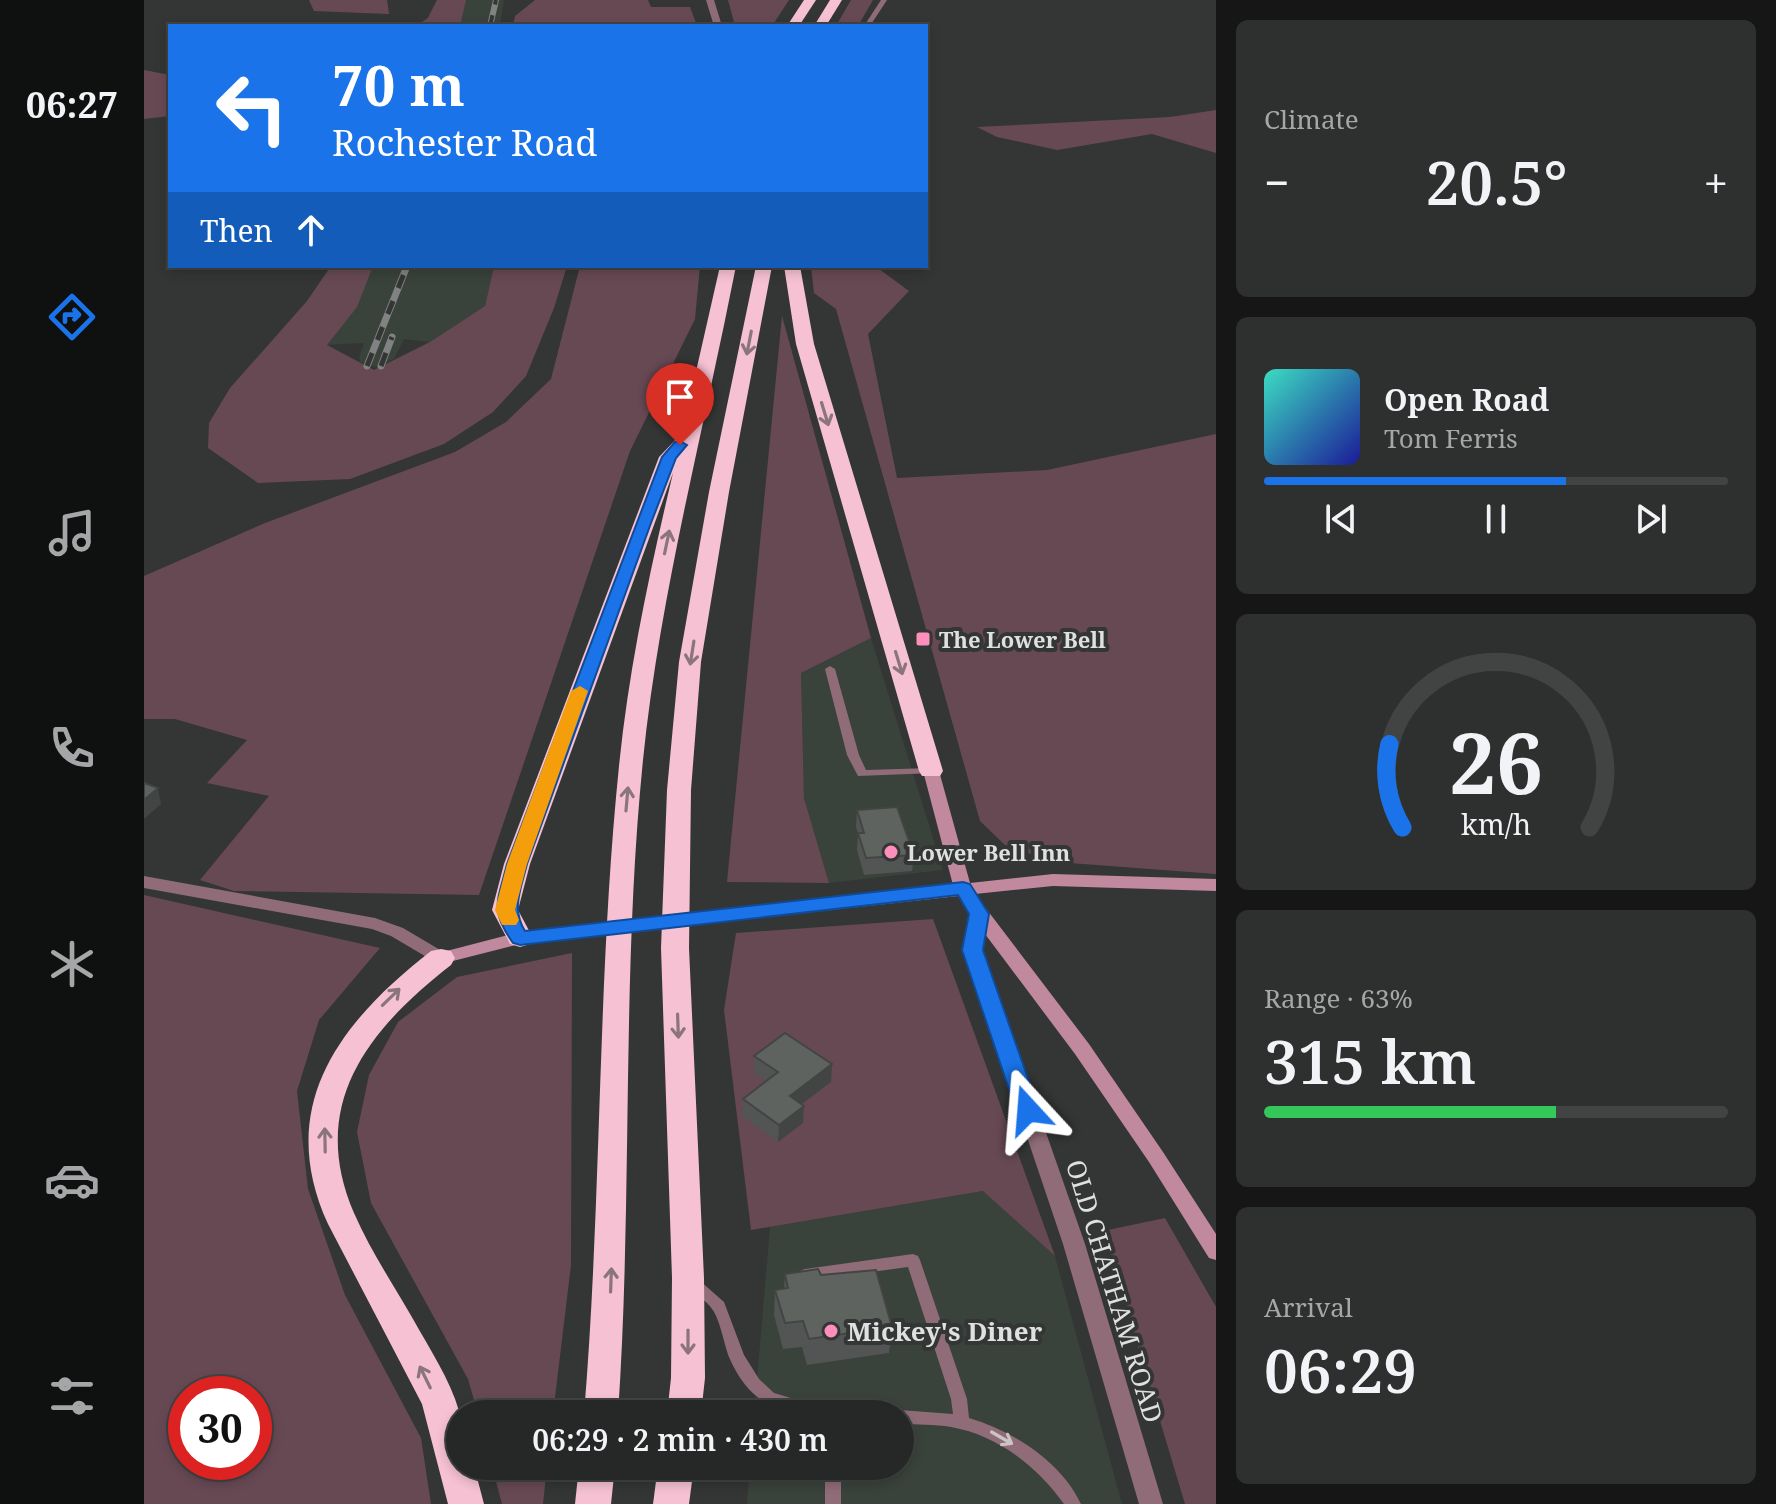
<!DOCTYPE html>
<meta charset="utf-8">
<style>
body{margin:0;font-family:"Noto Serif",serif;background:#2e302f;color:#f1f3f6;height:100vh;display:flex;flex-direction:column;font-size:30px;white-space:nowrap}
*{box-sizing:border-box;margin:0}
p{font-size:26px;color:#a4a6a7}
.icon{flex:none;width:44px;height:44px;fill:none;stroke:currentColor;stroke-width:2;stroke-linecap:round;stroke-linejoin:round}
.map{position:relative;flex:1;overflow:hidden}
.sheet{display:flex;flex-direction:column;gap:20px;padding:20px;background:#151615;width:560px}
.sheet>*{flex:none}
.guide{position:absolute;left:24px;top:24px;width:760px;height:244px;border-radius:0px;box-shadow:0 4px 12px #0003,0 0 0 2px #424444;background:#1a73e8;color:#fff;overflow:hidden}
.speed{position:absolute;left:24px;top:1376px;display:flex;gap:16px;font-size:40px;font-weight:700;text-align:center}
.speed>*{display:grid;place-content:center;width:104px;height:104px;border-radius:50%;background:#262827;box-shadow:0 4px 12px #0003,0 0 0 2px #424444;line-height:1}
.speed .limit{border:12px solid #d22;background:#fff;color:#111}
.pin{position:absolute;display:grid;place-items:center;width:68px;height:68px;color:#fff;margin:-82px -34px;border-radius:50% 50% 50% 0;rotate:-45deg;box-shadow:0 0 8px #0007}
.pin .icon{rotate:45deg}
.me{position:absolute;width:88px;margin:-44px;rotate:341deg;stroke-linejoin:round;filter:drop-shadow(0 0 6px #0008)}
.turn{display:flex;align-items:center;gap:28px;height:168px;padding:0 32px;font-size:36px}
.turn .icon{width:104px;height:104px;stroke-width:2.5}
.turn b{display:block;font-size:56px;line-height:68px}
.then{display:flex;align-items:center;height:76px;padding:0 32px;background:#0003;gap:16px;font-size:30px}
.big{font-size:60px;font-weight:600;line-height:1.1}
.sheet .widget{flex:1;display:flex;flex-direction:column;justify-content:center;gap:12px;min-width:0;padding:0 28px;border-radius:12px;background:#2e302f}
.sheet .dial{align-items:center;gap:0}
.dial svg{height:208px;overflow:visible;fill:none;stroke:#424444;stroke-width:7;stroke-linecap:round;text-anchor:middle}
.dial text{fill:#f1f3f6;stroke:none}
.song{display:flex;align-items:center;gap:24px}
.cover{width:96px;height:96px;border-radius:12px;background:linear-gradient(135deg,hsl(170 70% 55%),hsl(240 70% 35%))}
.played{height:8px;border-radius:4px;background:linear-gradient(90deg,#1a73e8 65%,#424444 65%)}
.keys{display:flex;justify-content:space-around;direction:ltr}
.heat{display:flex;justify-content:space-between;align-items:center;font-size:44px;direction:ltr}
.charge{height:12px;border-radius:6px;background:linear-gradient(90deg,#34c759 63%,#424444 0)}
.trip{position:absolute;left:302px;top:1400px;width:468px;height:80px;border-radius:40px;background:#262827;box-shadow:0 4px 12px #0003,0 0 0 2px #424444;font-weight:600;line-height:80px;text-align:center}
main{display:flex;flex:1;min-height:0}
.tabs{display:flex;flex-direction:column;width:144px;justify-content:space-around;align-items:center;background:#0f1010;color:#a4a6a7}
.tabs .icon{width:56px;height:56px}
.tabs .active{color:#1a73e8}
.tabs b{font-size:36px;color:#f1f3f6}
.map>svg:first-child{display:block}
</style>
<main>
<nav class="tabs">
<b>06:27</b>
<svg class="icon active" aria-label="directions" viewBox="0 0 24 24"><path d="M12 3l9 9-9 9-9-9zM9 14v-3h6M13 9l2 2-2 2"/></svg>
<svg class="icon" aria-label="music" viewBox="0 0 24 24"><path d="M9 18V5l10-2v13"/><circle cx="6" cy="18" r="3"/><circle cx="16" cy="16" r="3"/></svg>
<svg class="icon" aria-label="phone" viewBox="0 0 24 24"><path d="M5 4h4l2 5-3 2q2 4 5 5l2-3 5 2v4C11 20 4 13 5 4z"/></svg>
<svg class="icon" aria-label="climate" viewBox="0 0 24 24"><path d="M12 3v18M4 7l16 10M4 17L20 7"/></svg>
<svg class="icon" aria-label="car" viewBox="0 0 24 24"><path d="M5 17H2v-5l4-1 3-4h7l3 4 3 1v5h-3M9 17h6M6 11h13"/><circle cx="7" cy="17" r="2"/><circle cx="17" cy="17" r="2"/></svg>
<svg class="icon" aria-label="filters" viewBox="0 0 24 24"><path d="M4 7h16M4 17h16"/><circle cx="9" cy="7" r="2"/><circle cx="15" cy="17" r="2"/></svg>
</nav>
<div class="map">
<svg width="1072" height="1504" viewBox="0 0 1072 1504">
<rect width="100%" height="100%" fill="#333634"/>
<!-- built -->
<g fill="#39423b">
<path d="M293 0H360L356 26H272L284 18Z"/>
<path d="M187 266H350L341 306 286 342 260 339 250 359 231 367 216 362 215 357 220 343 182 345 163 301Z"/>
<path d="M727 638 799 870 685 883 660 798 657 673Z"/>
<path d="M840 1191 911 1256 978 1504H603L606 1466H756V1414H610L626 1227Z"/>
</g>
<!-- green -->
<g fill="#674954" fill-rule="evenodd">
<path d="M165 0H243L245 14 170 11Z"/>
<path d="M293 0H322L316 26H272L284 18Z"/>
<path d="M391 0H504L507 7H546L553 26H369L371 16Z"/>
<path d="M584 0H645L628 26H591Z"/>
<path d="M707 0H729L714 26H692Z"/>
<path d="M0 70 26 75V116L0 119Z"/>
<path d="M1072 110V153L1008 134 913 150 853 137 833 127 1026 117Z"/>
<path d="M187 266H229L213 307 183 345 230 370 286 342 341 306 350 266H423L410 308 382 376 349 412 300 444 206 479 114 483 64 448 65 423 86 388 163 301Z"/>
<path d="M436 266H556L551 319 486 451 335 895 90 891 56 880 125 796 63 783 103 740 31 719H0V576L121 523 311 452 362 422 407 379Z"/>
<path d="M667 266H731L765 291 724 334 753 478 903 470 1072 434V874L926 863 865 849 836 821 692 309 670 293Z"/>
<path d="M638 316 727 638 657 673 660 798 685 883 583 882Z"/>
<path d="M0 895 236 948 175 1020 153 1091 164 1189 201 1295 277 1438 287 1504H0ZM42 1394H110V1462H42Z"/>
<path d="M789 919 911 1256 839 1191 607 1230 580 1010 592 933Z"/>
<path d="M428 953 427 1265 409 1414H334L324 1379 227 1203 213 1132 225 1075 254 1022 313 977Z"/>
<path d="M1021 1218 1072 1307V1504H1041L959 1231Z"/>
<path d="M348 1466H403L399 1504H358Z"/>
</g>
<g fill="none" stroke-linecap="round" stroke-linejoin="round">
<!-- lane -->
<g fill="#8f6c78" fill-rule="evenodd">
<path d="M737 0H743L726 26H720Z"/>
<path d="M686 666 691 669 715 755 722 770 787 768 793 771 791 773 714 776 703 755 681 669Z"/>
<path d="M769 1254 774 1256 776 1260 823 1399 825 1418C869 1431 917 1461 937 1504H920C893 1466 853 1435 807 1427 790 1424 773 1425 756 1424V1414H750L756 1410 809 1414 807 1399 764 1267 661 1281 656 1279 654 1275 656 1271 661 1269Z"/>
<path d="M550 1278 555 1280 580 1302 600 1355 615 1379 630 1393 684 1409 686 1414C636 1414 606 1406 585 1357 580 1344 576 1319 568 1309 563 1301 552 1295 545 1288L543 1284 545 1280Z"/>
<rect x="681" y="1466" width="16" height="38"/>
</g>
<!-- street -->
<g fill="#8f6c78" fill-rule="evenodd">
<path d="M562 0H570L578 26H570Z"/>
<path d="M0 876 231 918 259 928 303 954 306 958 303 962H291L247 936 228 929 0 888Z"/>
<path d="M835 908 841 910 844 914 838 950 941 1244 1019 1504H995L919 1244 820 950 826 914 829 910Z"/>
</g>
<!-- secondary -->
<path fill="#c1899d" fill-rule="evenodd" d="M787 766 795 771 826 883 909 874 1072 879V891L909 886 831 894 945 1044 1019 1152 1072 1234V1260L1065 1258 1005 1162 931 1054 829 918 815 896 376 944 297 964 291 962 288 958 291 954 376 932 809 885 779 771Z"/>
<!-- highway -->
<g fill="#f5c1d3" fill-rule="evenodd">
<path d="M660 0H672L655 26H643Z"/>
<path d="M686 0H698L682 26H670Z"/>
<path d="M576 266H592C560 430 516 593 499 760 477 977 489 1196 474 1414H440C458 1198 453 981 475 766 485 667 506 570 529 473L386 864 374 910 389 938 386 944 376 947 366 944 348 910 360 864 515 457 538 433Z"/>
<path d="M612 266H628L585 492 557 662 547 790 545 948 560 1278 561 1378 557 1414H523L527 1378 528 1278 517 948 523 790 535 662 565 492Z"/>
<path d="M640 266H656L670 344 799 771 796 776H778L775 771 652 344Z"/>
<path d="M297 949 307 951 311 958 307 965C225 1029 163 1104 210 1213 226 1250 249 1284 269 1319 285 1348 306 1379 315 1411 319 1428 316 1449 316 1466H330L340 1504H304L278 1404 184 1224C130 1106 196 1022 287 951Z"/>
<path d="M435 1466H471L467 1504H431Z"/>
<path d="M514 1466H550L545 1504H509Z"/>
</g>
<defs>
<path id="rail-far1" d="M346 26 352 0"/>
<g id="rail">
<path d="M223 366 263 266"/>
<path d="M237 366 248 337"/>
</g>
</defs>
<!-- rail-far1 casing -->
<use href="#rail-far1" stroke="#818382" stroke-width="6"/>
<!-- rail casing -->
<use href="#rail" stroke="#818382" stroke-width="7"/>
<!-- rail-far1 -->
<use href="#rail-far1" stroke="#333634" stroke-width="4" stroke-dasharray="11" stroke-linecap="butt"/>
<!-- rail -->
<use href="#rail" stroke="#333634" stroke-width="5" stroke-dasharray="14" stroke-linecap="butt"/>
</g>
<!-- wall -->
<g fill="#525553">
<path d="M713 810 770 855 768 871 720 875 713 850 714 833 712 827Z"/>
<path d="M610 1056 688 1064 687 1082 658 1104 660 1106 659 1123 634 1142 598 1116 599 1099 622 1081 610 1073Z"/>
<path d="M641 1274 677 1275 748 1327 745 1353 663 1365 658 1347 639 1349 630 1315 631 1290 640 1289Z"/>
</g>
<!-- shaded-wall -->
<g fill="#424543">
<path d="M14 788 17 804 0 819V800Z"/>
<path d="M688 1064 687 1082 646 1113V1096Z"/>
<path d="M660 1106 659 1123 634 1142 635 1125Z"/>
</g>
<!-- building -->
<g fill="#5f6360" stroke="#424543" stroke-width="2">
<path d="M0 783 14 788 0 800Z"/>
<path d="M753 807 770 855 722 858 714 833H720L713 810Z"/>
<path d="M641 1033 688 1064 646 1096 660 1106 635 1125 599 1099 634 1072 610 1056Z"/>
<path d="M674 1269 677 1275 732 1270 748 1327 665 1339 659 1321 641 1323 631 1290 644 1288 641 1274Z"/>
</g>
<!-- one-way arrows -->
<defs><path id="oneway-shaft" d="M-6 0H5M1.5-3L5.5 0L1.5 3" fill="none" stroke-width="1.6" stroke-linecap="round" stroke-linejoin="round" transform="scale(2)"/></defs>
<g stroke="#8a757c">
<use href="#oneway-shaft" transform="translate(605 343) rotate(101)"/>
<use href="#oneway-shaft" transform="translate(681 414) rotate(73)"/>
<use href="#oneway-shaft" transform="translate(523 542) rotate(-78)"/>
<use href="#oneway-shaft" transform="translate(548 653) rotate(99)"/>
<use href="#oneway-shaft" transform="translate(755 663) rotate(73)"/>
<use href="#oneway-shaft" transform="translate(483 799) rotate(-85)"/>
<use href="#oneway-shaft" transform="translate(247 997) rotate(-44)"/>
<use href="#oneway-shaft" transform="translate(534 1026) rotate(88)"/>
<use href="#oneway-shaft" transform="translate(181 1140) rotate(-91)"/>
<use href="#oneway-shaft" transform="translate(467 1280) rotate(-88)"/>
<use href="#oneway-shaft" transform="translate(544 1342) rotate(90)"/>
<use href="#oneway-shaft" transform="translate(281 1377) rotate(-116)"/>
</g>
<use stroke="#cbc4c6" href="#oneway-shaft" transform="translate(858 1438) rotate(30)"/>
<!-- route -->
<path fill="#1a73e8" stroke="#114b97" stroke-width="2" d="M536 441 543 445 532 458 507 523 383 864C377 889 367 909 381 931L819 882 826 884 845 914 839 950 895 1110 892 1116 884 1119 876 1116 872 1110 818 950 825 914 814 895 376 945 369 943C345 909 354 901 363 864L518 457 531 442Z"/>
<!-- slow -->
<path fill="#f59e0b" d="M436 686 444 691 383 864 371 910 375 920 372 925H358L351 910 363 864 427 691Z"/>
<!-- markers -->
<g fill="#fe8ebb" stroke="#333634" stroke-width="3">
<rect x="771" y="631" width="16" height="16" rx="4"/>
<circle cx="747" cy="852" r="8"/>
<circle cx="687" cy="1331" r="8"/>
</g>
<g text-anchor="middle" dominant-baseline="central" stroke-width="8" stroke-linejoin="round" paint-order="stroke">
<!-- poi labels -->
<g font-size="22" font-weight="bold" fill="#dfe1e0" stroke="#333634" text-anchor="start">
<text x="795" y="639">The Lower Bell</text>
<text x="763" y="852">Lower Bell Inn</text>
</g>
<!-- near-street labels -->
<g font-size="26" fill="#dfe1e0" stroke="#333634">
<text transform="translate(971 1291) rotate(73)">OLD CHATHAM ROAD</text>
</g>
<!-- near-poi labels -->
<g font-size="26" font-weight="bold" fill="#dfe1e0" stroke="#333634" text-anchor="start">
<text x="703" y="1331">Mickey's Diner</text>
</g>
</g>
</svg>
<div class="speed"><div class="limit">30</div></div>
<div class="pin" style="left:536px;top:445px;background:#d93025"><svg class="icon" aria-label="arrive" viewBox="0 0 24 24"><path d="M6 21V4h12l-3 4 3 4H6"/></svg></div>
<svg class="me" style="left:884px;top:1110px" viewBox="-20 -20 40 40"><path d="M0-17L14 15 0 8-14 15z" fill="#1a73e8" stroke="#fff" stroke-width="4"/></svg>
<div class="trip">06:29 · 2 min · 430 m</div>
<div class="guide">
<div class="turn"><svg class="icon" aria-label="left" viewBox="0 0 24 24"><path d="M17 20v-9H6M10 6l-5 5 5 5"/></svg><div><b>70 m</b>Rochester Road</div></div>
<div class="then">Then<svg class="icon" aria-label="ahead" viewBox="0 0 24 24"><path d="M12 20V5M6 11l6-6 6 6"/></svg></div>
</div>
</div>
<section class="sheet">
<div class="widget"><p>Climate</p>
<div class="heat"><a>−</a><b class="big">20.5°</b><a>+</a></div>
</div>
<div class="widget">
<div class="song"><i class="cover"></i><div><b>Open Road</b><p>Tom Ferris</p></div></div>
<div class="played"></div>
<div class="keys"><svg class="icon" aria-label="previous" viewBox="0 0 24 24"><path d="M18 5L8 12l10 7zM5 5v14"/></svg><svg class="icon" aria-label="pause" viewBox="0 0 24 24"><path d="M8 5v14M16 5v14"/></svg><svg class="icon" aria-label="next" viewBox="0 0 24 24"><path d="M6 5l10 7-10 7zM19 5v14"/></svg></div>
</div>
<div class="widget dial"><svg viewBox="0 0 100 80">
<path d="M14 69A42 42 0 1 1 86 69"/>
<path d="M14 69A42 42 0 0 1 9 37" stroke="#1a73e8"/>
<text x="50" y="56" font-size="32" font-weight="700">26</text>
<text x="50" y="72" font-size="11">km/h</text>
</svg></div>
<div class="widget"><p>Range · 63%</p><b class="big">315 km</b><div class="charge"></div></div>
<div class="widget"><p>Arrival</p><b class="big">06:29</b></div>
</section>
</main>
